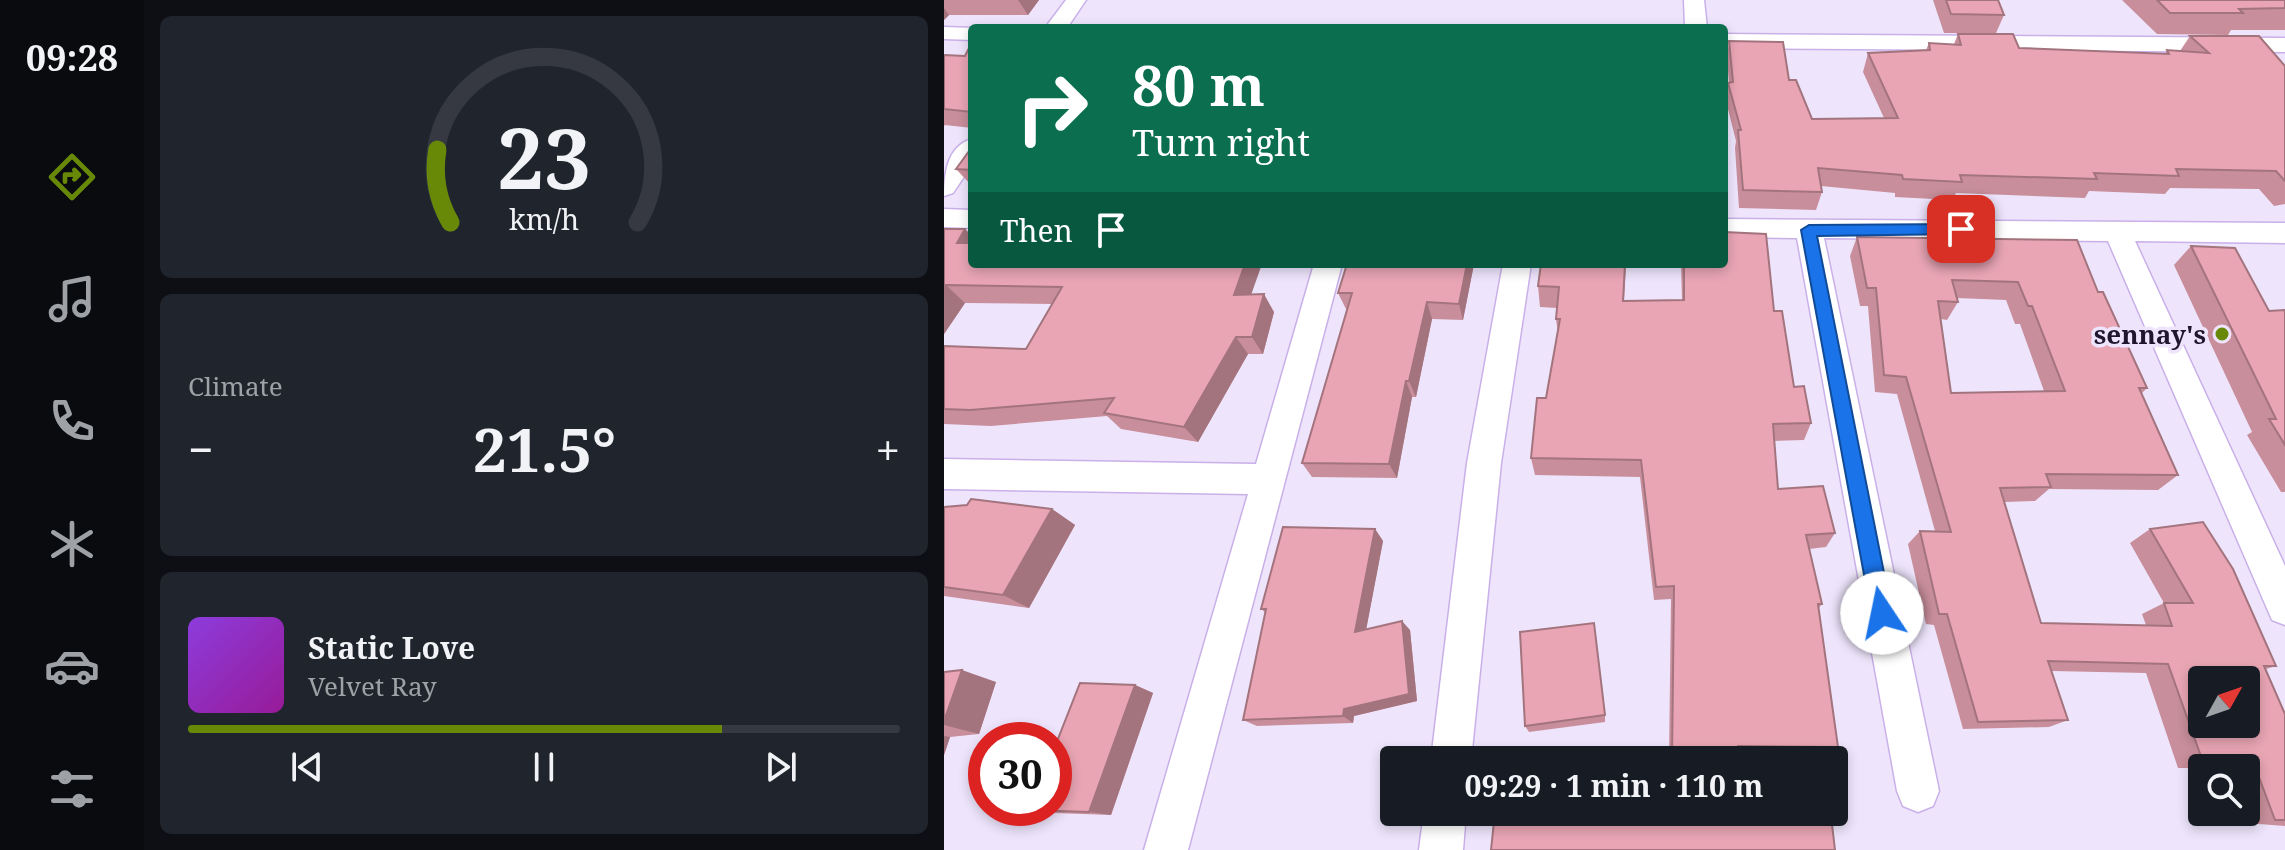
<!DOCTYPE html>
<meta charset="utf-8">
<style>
body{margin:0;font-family:"Noto Serif",serif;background:#20242c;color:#f1f3f6;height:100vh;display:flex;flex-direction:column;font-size:30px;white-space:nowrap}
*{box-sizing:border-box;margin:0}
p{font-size:26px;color:#9ea1a6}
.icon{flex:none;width:44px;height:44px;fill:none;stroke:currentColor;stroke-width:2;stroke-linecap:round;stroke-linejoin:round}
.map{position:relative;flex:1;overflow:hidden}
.drawer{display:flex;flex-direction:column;gap:16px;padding:16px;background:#0d0f14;width:800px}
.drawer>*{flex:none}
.top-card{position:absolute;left:24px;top:24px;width:760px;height:244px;border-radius:8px;box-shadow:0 4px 12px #0003;background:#0b6e4f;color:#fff;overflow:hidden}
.needle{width:52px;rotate:50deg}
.controls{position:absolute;left:1244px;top:666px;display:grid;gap:16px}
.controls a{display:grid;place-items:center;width:72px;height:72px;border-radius:8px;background:#171b24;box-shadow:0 4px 12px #0003;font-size:40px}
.speed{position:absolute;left:24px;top:722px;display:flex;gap:16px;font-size:40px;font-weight:700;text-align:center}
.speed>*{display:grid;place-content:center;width:104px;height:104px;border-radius:50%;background:#171b24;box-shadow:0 4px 12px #0003;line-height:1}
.speed .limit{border:12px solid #d22;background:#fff;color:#111}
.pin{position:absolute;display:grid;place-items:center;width:68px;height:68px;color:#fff;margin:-34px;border-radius:16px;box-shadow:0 4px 12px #0006}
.me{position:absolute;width:88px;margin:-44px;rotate:349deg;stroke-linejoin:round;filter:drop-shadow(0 0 6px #0008)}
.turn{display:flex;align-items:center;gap:28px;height:168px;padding:0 32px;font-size:36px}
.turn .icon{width:104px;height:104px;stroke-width:2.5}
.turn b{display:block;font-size:56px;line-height:68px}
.then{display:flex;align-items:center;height:76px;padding:0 32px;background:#0003;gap:16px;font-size:30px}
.big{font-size:60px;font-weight:700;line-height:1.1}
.drawer .tile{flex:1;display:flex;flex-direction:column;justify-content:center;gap:12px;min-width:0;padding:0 28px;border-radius:12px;background:#20242c}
.drawer .dial{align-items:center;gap:0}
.dial svg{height:208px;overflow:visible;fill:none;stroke:#363941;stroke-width:7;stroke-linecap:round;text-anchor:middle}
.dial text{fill:#f1f3f6;stroke:none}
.song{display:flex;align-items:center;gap:24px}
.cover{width:96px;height:96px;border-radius:12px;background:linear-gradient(135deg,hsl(270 70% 55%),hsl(300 70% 35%))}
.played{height:8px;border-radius:4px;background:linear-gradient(90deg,#688908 75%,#363941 75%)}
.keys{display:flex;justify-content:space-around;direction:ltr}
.heat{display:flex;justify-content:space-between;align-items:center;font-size:44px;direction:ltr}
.trip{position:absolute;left:436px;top:746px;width:468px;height:80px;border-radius:8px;background:#171b24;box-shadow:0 4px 12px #0003;font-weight:700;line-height:80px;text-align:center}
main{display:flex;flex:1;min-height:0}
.menu{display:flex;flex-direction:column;width:144px;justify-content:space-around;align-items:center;background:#090b0e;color:#9ea1a6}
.menu .icon{width:56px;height:56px}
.menu .selected{color:#688908}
.menu b{font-size:36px;color:#f1f3f6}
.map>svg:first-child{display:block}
</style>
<main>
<nav class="menu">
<b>09:28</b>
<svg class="icon selected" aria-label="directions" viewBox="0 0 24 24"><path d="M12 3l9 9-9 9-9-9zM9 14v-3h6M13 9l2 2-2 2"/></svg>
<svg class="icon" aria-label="music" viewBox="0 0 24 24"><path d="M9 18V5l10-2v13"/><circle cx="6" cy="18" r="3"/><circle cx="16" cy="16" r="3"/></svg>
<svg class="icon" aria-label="phone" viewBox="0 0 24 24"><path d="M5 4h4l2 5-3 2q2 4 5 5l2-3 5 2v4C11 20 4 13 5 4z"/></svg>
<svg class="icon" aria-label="climate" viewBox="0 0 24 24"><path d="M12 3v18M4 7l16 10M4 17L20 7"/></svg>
<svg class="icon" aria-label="car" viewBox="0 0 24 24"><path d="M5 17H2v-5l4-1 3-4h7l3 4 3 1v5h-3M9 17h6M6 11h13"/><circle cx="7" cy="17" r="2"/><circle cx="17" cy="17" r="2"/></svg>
<svg class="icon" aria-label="filters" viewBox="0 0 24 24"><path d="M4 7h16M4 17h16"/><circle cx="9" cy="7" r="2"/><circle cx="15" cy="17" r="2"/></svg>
</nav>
<section class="drawer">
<div class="tile dial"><svg viewBox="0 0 100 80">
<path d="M14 69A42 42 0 1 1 86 69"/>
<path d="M14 69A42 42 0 0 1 9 41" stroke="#688908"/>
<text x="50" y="56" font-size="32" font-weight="700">23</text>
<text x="50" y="72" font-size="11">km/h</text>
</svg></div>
<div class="tile"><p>Climate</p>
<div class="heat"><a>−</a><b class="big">21.5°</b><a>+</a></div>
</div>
<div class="tile">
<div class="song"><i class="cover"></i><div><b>Static Love</b><p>Velvet Ray</p></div></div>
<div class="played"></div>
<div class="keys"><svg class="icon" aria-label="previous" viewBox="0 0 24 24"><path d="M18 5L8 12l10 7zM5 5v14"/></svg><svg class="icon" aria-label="pause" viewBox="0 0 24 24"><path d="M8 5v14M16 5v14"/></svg><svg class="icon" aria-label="next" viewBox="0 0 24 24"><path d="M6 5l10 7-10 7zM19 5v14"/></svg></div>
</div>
</section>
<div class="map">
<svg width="1341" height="850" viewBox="0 0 1341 850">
<rect width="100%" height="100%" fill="#eee5fc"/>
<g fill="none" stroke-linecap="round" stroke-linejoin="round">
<defs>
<g id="street">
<path d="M122 0H142L123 28H101Z"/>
<path d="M740 0H760L763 28H741Z"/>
<path d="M0 27 30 28 28 40 0 39Z"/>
<path d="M780 34 1341 38V52L780 48Z"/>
<path d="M28 139V165L9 193 0 196C0 174 3 146 28 139Z"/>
<path d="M0 209 28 210V228L0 227Z"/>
<path d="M780 219 1341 223V243L1191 241 1341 566V625L1328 620 1164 241 880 238 995 791 989 806 974 812 959 806 953 791 853 238 780 237Z"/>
<path d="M370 264H398L244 850H200L304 494 0 489V459L312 464Z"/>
<path d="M559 264H587L557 463 527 760H487L523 463Z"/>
<path d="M480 812H522L519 850H475Z"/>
</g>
</defs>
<!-- street casing -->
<use href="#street" stroke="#c9b0e8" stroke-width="3"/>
<!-- street -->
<use href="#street" fill="#fff" fill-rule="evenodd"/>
</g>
<!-- wall -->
<g fill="#c88e9b" fill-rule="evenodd">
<path d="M0 0H95L84 15H5L0 20Z"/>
<path d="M989 0H1054L1060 15 1052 33H1000Z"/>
<path d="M1178 0H1341V30H1287L1284 35 1213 34Z"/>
<path d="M1014 34 1075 48 1221 54 1223 50 1236 51 1246 36 1341 66V204L1330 206 1315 189 1226 188 1221 194 1145 191 1141 198 1012 193 1009 200 951 197V193L877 186 878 192 872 210 795 208 791 148 792 141 782 101 785 83 783 59 785 41 845 80 868 119 940 118 919 72 924 53 982 50 985 43 1010 44Z"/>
<path d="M28 42V128L1 125 0 126V55L21 56Z"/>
<path d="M28 147V186L12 169Z"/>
<path d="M0 229H21L28 236V264L307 295 330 312 319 354H304L254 442 177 429 163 416 47 426 0 424V346L82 349 108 304 21 303 0 334Z"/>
<path d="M913 237 1154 292 1203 388 1197 394 1234 475 1214 490 1105 489 1091 501 1060 502 1097 623 1202 625 1198 614 1220 603 1186 543 1206 529 1332 666 1322 669 1341 714V826L1302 823 1298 812H1302V768H1234L1202 673 1108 671 1124 720 1105 727 1019 729 990 625 982 624 964 544 976 531H991L953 394 931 392 924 306H916L906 256ZM1013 298 1062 300 1071 324H1076L1100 391 1007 393 997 319 1003 320 1014 302Z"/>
<path d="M1247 246 1325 311 1341 310V492H1337L1303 435 1308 432 1230 265Z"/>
<path d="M530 264 519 320 488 319 472 397H468L453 478 368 477 358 463 403 309H402L394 293Z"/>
<path d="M597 264H682L680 301 738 300 737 264H780L830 311 850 387 867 423 860 440 830 441 834 489 891 533 882 547 865 549 878 604 874 609 894 747 883 754 794 753V760H725L727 599 710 600 696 477 591 475 587 458 602 398 614 334 612 319 613 308 596 307 594 286Z"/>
<path d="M0 507 108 509 131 525 85 608 0 596Z"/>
<path d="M431 529 439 541 422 629 466 630 473 701 410 716 409 723 313 726 299 720 322 613 317 609Z"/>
<path d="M0 672 52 682 35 734 6 737 0 755Z"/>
<path d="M191 685 209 693 167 815 110 813 86 810Z"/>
<path d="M661 715V722L585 732 581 726Z"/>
</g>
<!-- shaded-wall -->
<g fill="#a3747e">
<path d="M74 0H95L84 15Z"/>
<path d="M0 8 5 15 0 20Z"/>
<path d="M21 229 28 236V258L13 243Z"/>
<path d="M301 264H318L301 312 290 295Z"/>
<path d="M523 264H530L519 320 515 304Z"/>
<path d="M2 285 21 303 0 334V287Z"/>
<path d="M320 294 330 312 319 354 308 337Z"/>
<path d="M483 302 488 319 472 397 465 381Z"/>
<path d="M292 337 304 354 254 442 240 427Z"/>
<path d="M462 381 468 397 453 478 445 464Z"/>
<path d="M108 509 131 525 85 608 59 595Z"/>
<path d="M431 529 439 541 420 641 411 632Z"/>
<path d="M458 621 466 630 473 701 410 716 409 723 399 716 400 709Z"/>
<path d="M18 670 52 682 35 734 0 725V721Z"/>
<path d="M191 685 209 693 167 815 145 812Z"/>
<path d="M0 736 6 737 0 755Z"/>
</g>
<!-- building -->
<g fill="#e9a5b4" stroke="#a3747e" stroke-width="2" fill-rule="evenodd">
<path d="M1002 0H1054L1060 15 1007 14Z"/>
<path d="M1213 0H1341V8L1295 9 1299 13H1226Z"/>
<path d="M1014 34H1069L1075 48 1225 54 1223 50 1265 53 1246 36H1315L1341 66V181L1332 171 1232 169 1235 176 1150 173 1153 179 1016 175 1018 182 959 179 958 175 874 168 878 192 799 190 794 130H797L784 83 789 82 785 41 839 42 845 80H852L868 119 954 118 924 53 986 50 985 43 1017 45Z"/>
<path d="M28 42V112L0 109V55L21 56Z"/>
<path d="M28 147V170L12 169Z"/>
<path d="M0 229H21L13 243H28V264H301L290 295 320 294 308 337H292L240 427 160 413 170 398 26 410 0 409V346L82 349 118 287 2 285 0 287Z"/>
<path d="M780 232 822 234 830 311H838L850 387 860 386 867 423 829 424 834 489 879 486 891 533 862 535 878 604H874L894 747 794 746V760H728L730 586 712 587 697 460 587 458 593 398H602L616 319H612L615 287 594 286 597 264H681L679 301 740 300V264H780Z"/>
<path d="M913 237 1133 240 1154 292H1159L1203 388H1195L1234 475 1102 474 1107 487 1056 488 1097 623 1228 626 1220 603H1249L1206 529 1259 522 1289 569 1332 666H1320L1341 714V820H1331L1310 764 1259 762 1224 664 1104 661 1124 720 1034 722 1003 614H995L976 531 1007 532 962 377 940 375 932 288H923ZM1008 280 1074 282 1084 306H1088L1121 391 1007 393 994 301 1014 302ZM1258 680H1302V724H1258Z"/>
<path d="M1247 246 1291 248 1325 311 1341 310V445L1325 419H1332Z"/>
<path d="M403 264H523L515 304 483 302 465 381H462L445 464 358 463 408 293H394Z"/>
<path d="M27 499 108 509 59 595 0 587V507L23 505Z"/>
<path d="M339 527 431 529 411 632 458 621 465 694 400 709 399 716 299 720 322 609H317Z"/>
<path d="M650 623 661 715 581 726 576 632Z"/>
<path d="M18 670 0 721V672Z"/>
<path d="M136 683 191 685 145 812 86 810V808H110V749Z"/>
<path d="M551 812H813L887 816 891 850H547Z"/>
</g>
<!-- route -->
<path fill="#1a73e8" stroke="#114b97" stroke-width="2" d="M1017 224 1025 229 1017 234 873 236 948 613 945 620 938 623 930 620 927 613 857 230 865 225Z"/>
<!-- markers -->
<circle fill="#688908" stroke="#eee5fc" stroke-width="3" cx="1278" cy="334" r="8"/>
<g text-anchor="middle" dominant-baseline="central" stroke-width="7" stroke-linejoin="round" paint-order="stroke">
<!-- poi labels -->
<g font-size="26" font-weight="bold" fill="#21172c" stroke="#eee5fc" text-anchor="end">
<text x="1262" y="334">sennay's</text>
</g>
</g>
</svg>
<div class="controls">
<a><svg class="needle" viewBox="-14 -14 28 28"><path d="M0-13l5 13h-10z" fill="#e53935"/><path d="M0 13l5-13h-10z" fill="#9ea1a6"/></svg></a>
<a><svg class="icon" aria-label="search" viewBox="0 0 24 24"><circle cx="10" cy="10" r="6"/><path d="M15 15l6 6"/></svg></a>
</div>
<div class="speed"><div class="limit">30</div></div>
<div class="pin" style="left:1017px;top:229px;background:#d93025"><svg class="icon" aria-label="arrive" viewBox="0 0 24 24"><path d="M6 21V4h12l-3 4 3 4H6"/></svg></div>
<svg class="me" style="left:938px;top:613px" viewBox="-20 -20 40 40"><circle r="19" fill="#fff"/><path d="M0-13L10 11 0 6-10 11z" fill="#1a73e8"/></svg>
<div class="trip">09:29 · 1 min · 110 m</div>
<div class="top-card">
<div class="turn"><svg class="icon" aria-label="right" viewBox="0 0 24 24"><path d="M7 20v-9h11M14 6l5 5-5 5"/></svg><div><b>80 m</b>Turn right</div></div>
<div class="then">Then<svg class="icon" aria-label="arrive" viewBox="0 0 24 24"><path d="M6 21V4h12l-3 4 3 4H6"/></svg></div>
</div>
</div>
</main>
